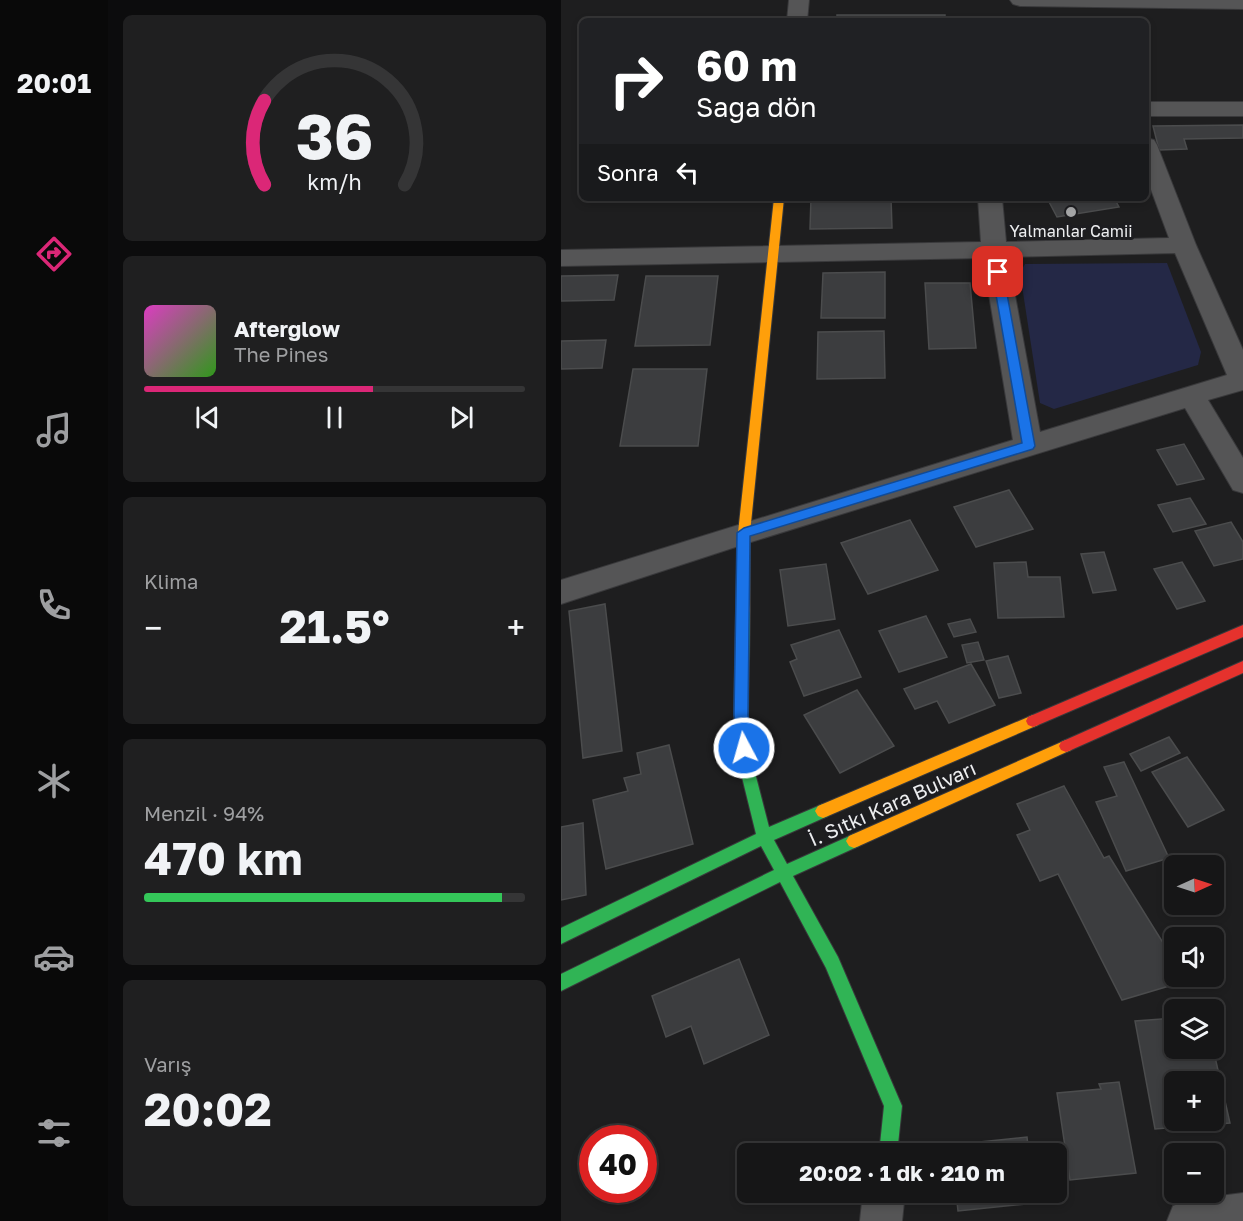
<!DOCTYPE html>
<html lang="tr">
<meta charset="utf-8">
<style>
body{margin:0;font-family:"Golos Text",sans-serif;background:#1f1f20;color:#f1f3f6;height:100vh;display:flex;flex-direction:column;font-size:22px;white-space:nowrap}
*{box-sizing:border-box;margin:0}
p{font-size:20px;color:#9e9fa1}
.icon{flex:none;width:33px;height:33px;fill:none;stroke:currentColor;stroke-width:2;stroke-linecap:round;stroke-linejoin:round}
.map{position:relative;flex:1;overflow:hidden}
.side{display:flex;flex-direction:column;gap:15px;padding:15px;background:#0c0c0d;width:453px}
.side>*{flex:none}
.hud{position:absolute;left:18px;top:18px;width:570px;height:183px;border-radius:9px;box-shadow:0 3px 9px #0003,0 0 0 2px #353536;background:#202124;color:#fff;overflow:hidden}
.needle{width:39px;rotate:87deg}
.fabs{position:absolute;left:603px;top:855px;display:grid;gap:12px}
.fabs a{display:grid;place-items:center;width:60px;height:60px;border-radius:9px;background:#161617;box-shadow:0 3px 9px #0003,0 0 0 2px #353536;font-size:30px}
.speed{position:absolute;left:18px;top:1125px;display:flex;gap:12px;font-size:30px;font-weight:700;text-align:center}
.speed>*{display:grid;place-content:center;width:78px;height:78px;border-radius:50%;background:#161617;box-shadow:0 3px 9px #0003,0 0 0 2px #353536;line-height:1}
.speed .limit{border:9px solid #d22;background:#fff;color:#111}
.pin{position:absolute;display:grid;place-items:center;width:51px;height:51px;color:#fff;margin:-26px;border-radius:12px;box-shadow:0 3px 9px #0006}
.me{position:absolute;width:66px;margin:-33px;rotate:354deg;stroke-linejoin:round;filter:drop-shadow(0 0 4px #0008)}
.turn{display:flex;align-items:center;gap:21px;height:126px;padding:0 18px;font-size:27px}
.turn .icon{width:78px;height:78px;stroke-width:2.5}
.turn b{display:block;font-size:42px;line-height:51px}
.then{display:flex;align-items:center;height:57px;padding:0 18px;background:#0003;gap:12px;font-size:22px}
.big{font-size:45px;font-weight:700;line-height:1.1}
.side .widget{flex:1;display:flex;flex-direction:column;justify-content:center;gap:9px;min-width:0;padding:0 21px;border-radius:9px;background:#1f1f20}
.side .dial{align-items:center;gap:0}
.dial svg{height:156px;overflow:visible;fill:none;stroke:#353536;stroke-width:7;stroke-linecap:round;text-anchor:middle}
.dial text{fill:#f1f3f6;stroke:none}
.song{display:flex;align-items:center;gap:18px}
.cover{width:72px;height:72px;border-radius:9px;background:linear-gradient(135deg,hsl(310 70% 55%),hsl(110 70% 35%))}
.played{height:6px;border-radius:3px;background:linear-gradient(90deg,#db2777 60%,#353536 60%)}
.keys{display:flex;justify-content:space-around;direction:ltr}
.heat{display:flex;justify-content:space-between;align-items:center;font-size:33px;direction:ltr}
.charge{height:9px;border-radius:4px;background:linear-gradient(90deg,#34c759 94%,#353536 0)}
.trip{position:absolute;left:176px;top:1143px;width:330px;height:60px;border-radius:9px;background:#161617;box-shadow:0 3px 9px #0003,0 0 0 2px #353536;font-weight:700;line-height:60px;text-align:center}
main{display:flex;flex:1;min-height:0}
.menu{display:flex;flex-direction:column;width:108px;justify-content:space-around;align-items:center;background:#090909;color:#9e9fa1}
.menu .icon{width:42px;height:42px}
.menu .active{color:#db2777}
.menu b{font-size:27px;color:#f1f3f6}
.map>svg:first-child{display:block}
</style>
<main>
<nav class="menu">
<b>20:01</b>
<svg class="icon active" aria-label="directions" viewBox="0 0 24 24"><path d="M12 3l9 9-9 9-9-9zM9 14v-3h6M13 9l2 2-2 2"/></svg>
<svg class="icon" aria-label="music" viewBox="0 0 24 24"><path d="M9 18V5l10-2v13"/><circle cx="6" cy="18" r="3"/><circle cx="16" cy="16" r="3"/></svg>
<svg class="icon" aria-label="phone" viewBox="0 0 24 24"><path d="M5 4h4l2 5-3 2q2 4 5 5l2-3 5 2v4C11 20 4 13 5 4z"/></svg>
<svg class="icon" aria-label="climate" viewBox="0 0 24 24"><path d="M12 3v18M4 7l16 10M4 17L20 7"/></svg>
<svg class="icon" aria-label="car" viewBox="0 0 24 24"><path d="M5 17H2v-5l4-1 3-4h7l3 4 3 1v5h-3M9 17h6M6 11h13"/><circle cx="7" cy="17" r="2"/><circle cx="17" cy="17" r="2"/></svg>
<svg class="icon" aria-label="filters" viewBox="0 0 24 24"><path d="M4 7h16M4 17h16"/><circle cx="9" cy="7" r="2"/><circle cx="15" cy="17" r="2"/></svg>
</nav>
<section class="side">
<div class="widget dial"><svg viewBox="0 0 100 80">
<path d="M14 69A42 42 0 1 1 86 69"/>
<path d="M14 69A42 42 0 0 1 14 26" stroke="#db2777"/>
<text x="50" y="56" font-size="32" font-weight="700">36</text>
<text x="50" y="72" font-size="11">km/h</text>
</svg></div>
<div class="widget">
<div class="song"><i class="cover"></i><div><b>Afterglow</b><p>The Pines</p></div></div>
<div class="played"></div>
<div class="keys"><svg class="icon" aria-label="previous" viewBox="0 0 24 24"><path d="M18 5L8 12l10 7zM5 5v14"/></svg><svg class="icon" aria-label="pause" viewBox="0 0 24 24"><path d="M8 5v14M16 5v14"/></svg><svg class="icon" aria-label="next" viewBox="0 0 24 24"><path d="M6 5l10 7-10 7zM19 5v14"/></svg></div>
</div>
<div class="widget"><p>Klima</p>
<div class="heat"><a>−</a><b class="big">21.5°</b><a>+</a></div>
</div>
<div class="widget"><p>Menzil · 94%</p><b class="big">470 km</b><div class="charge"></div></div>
<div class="widget"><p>Varış</p><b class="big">20:02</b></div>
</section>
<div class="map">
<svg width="682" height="1221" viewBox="0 0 682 1221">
<rect width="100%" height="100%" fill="#1e1e1f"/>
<!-- green -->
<path fill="#242846" d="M606 263 640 352 637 365 493 409 479 403 459 273 464 264Z"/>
<!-- building -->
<g fill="#3c3d3f" stroke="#4b4c4d" stroke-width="1.5" fill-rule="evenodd">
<rect x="276" y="15" width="108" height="6"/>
<path d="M682 125V138L623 139 626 149 598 150 592 126Z"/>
<path d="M250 198H330L331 228 249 229Z"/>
<path d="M486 198H553L558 207 496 217Z"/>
<path d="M324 272V318H260L262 273Z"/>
<path d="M57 275 53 300 0 301V276Z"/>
<path d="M85 276H157L149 345 74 346Z"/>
<path d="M364 283H409L415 348 368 349Z"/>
<path d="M323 331 324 378 256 379 257 332Z"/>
<path d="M45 340 41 368 0 369V341Z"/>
<path d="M72 369H146L137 446H59Z"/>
<path d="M623 444 643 479 616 485 596 450Z"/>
<path d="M448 490 472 529 415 547 393 507Z"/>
<path d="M629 498 645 524 612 532 597 505Z"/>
<path d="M349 520 377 570 307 594 280 543Z"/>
<path d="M670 522 682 542V559L653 566 634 531Z"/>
<path d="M543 552 555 590 532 593 520 554Z"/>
<path d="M465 562 467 577H499L503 617 437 618 433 563Z"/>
<path d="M621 562 644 601 616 609 593 569Z"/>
<path d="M265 564 274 619 227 626 219 570Z"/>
<path d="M44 604 61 751 22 758 8 611Z"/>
<path d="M365 616 386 657 338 672 318 631Z"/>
<path d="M409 619 415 632 393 637 387 624Z"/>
<path d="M278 630 300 677 243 696 229 662 236 659 230 645Z"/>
<path d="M417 642 423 660 406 663 401 645Z"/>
<path d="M447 656 460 693 438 698 425 661Z"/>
<path d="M410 664 434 705 388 723 376 701 354 709 343 689Z"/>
<path d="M296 690 333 746 279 773 243 715Z"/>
<path d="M608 737 619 753 580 771 569 754Z"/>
<path d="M108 745 132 844 45 869 32 800 67 791 63 778 80 774 76 753Z"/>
<path d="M626 757 663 810 627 827 591 772Z"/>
<path d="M563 762 608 858 565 871 535 802 556 796 543 767Z"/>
<path d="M503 786 543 858 548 856 614 962V976H622L625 981 561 1000 497 874 479 881 456 835 469 830 456 804Z"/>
<path d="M22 823 25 895 0 900V827Z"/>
<path d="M178 959 208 1035 143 1064 130 1026 105 1037 91 996Z"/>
<path d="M614 1018V1048H652L669 1123 594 1129 574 1021ZM614 1082H652V1120H614Z"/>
<path d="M558 1082 575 1173 509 1180 496 1093 540 1089 538 1084Z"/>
<path d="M466 1137 468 1154H391L390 1145Z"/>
<path d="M395 1192H474L475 1203 397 1211Z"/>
</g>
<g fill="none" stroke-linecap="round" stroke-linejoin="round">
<defs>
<g id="street">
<path d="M228 0H248L246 21H226Z"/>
<path d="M449 0H682V9L459 6 452 4Z"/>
<rect x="585" y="102" width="97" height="14"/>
<path d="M585 138 593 140 596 145 635 245 682 350V390L647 400 682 458V493L672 490 624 408 190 542 0 604V580L452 440 422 258 0 266V250L420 242 417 198H441L445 242 608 238 585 176ZM614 253 666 375 479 432 447 257Z"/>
<path d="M302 1192H344L341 1221H299Z"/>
<path d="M682 1193V1221H606L612 1206 627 1200Z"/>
</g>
<path id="fast" d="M182 606 187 607 189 611 187 715 192 765 208 827 262 804 267 806 270 811 267 816 213 840 226 864 293 834 298 836 301 841 298 846 232 876 277 957 341 1106 336 1154H318L323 1106 265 968 219 882 0 991V974L213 870 200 846 0 944V928L195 834 178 765 173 715 175 611 177 607Z"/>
<g id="slow">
<path d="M213 198H223L189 533V611L187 615H177L175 611 177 533Z"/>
<path d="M472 715 477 717 479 721 477 725 267 816 262 818 257 816 254 811 257 806Z"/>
<path d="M505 740 510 742 512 746 510 750 298 846 293 848 288 846 285 841 288 836Z"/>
</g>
<g id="jam">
<path d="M682 625V637L477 725 472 727 467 725 465 721 467 717Z"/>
<path d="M682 661V673L510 750 505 752 500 750 498 746 500 742Z"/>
</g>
</defs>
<!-- street casing -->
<use href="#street" stroke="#39393b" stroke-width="2"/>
<!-- fast casing -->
<use href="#fast" stroke="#39393b" stroke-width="2"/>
<!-- slow casing -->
<use href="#slow" stroke="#39393b" stroke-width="2"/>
<!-- jam casing -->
<use href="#jam" stroke="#39393b" stroke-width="2"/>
<!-- street -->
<use href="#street" fill="#555556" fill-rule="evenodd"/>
<!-- fast -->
<use href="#fast" fill="#30b455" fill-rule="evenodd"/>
<!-- slow -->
<use href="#slow" fill="#ff9f0a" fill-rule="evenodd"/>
<!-- jam -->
<use href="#jam" fill="#e5322d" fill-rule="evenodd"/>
</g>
<!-- route -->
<path fill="#1a73e8" stroke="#114b97" stroke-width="1.5" d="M437 268 442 272 474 446 472 449 189 536 187 715 191 748 189 753 183 754 178 753 173 715 176 533 183 528 461 443 431 272Z"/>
<!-- markers -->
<circle fill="#a4a5a6" stroke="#1d1d20" stroke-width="2" cx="510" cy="212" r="6"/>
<g text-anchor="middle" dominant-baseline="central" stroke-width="6" stroke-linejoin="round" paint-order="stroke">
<!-- far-poi labels -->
<g font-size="16" fill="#ecedef" stroke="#1d1d20">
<text x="510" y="231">Yalmanlar Camii</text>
</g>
<!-- street labels -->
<g font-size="20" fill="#ecedef" stroke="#1d1d20">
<text transform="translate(331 803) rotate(-24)">İ. Sıtkı Kara Bulvarı</text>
</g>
</g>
</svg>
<div class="fabs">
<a><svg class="needle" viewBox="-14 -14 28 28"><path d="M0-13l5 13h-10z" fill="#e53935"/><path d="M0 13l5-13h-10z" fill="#9e9fa1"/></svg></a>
<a><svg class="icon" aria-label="sound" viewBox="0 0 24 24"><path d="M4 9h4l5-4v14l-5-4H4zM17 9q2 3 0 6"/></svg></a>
<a><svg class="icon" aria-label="layers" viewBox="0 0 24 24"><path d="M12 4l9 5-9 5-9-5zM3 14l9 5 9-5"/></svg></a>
<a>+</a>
<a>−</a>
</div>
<div class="speed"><div class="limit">40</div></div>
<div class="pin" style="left:437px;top:272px;background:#d93025"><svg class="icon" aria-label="arrive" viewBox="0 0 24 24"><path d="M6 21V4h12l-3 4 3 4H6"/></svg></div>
<svg class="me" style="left:183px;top:748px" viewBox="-20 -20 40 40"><circle r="17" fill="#1a73e8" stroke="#fff" stroke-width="3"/><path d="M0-11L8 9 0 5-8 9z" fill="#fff"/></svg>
<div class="trip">20:02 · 1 dk · 210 m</div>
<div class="hud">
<div class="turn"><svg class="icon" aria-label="right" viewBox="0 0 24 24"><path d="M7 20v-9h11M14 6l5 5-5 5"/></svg><div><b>60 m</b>Sağa dön</div></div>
<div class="then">Sonra<svg class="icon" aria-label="left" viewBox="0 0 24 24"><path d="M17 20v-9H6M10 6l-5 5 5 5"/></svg></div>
</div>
</div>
</main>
